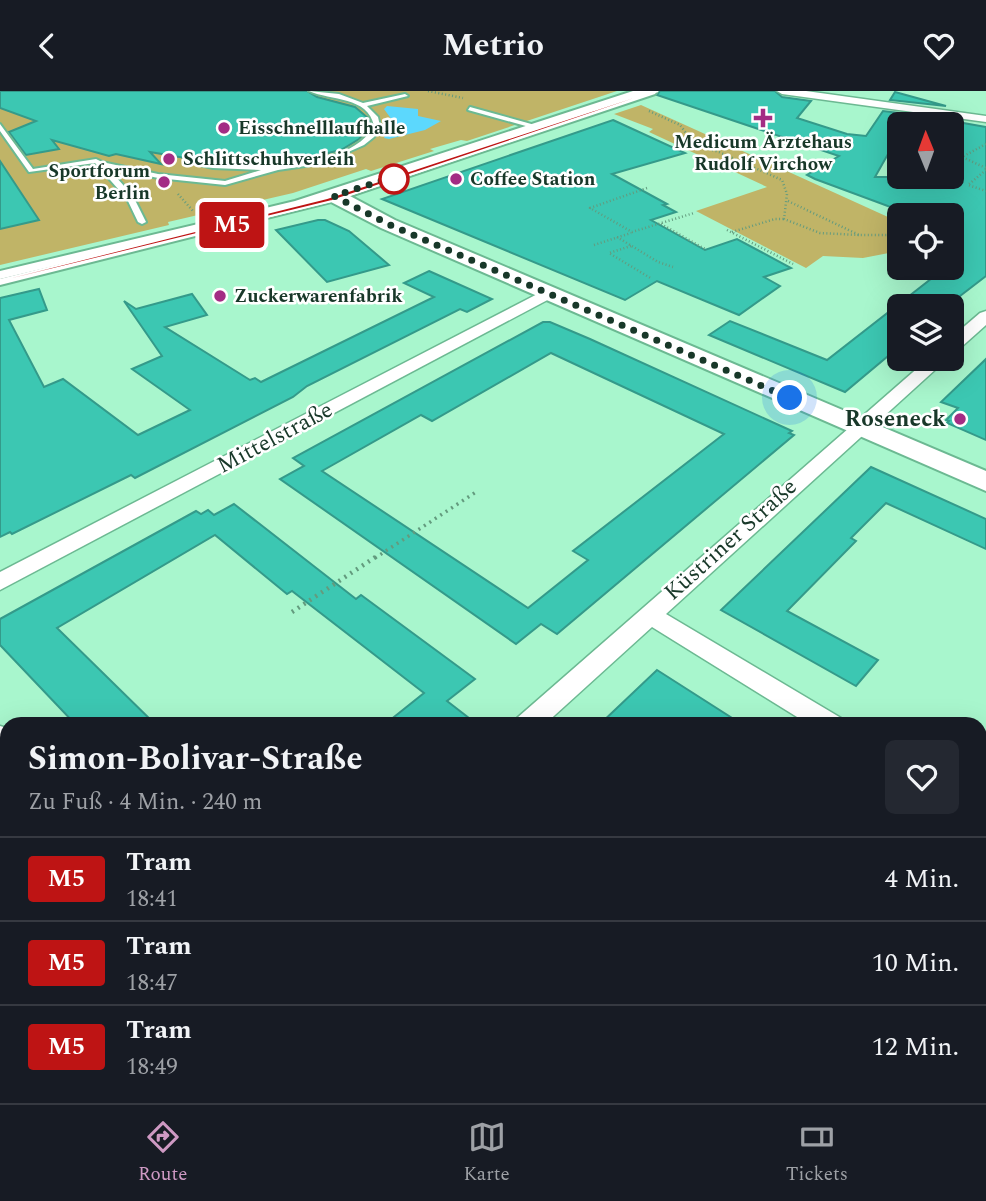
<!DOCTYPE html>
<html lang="de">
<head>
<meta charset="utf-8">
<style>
  body { margin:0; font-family:Spectral,serif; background:#242831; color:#f1f3f6; height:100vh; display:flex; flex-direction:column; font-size:26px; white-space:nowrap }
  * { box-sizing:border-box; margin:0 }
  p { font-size:23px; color:#9ea1a6 }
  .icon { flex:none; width:38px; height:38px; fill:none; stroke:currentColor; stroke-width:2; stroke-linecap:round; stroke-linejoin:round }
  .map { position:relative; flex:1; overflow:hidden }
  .panel { position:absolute; left:0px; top:626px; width:987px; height:387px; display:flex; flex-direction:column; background:#171b24; border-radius:21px 21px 0 0; box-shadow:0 7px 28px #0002 }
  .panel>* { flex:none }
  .badge { padding:0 14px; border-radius:5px; font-size:24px; line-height:46px }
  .needle { width:46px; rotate:359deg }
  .controls { position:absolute; left:887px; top:21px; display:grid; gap:14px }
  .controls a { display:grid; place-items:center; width:77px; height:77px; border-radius:10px; background:#171b24; box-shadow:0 7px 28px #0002; font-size:35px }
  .you { position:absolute; width:35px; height:35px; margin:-18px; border:5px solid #fff; border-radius:50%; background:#1a73e8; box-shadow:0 0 0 10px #1a73e833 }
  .map>.badge { position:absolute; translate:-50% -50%; box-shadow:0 0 0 4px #fff }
  .round { display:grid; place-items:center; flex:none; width:74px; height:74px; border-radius:10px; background:#242831 }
  .overview { display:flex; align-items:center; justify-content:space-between; height:119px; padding:0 28px }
  h1 { font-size:33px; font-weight:700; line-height:52px }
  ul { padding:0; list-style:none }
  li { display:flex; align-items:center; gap:21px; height:84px; padding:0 28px; border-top:2px solid #363941 }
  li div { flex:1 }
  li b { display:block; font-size:26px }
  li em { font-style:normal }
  li .badge { min-width:77px; font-weight:700; text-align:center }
  header { display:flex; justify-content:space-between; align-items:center; height:91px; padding:0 28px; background:#171b24; font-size:32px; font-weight:700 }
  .tabs { display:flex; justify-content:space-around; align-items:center; height:98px; border-top:2px solid #363941; background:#171b24; font-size:19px; color:#9ea1a6 }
  .tabs a { display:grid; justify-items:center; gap:4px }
  .tabs .current { color:#ce99c3 }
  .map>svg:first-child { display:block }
  .green { fill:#c0b467 }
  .water { fill:#5cd8fd }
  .building { fill:#3cc7b2; stroke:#349a8a; stroke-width:2; fill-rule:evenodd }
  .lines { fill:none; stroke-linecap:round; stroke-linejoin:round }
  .lane-casing { stroke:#6cb992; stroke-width:4 }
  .street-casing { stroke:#6cb992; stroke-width:3 }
  .secondary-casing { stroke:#6cb992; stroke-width:4 }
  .path-far2 { stroke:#639b7e; stroke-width:2.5; stroke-dasharray:1 2.5; stroke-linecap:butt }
  .path-far1 { stroke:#639b7e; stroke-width:3.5; stroke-dasharray:2 4.5; stroke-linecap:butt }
  .path { stroke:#639b7e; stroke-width:4.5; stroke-dasharray:2 5; stroke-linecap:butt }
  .lane { fill:#fff; fill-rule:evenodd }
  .street { fill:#fff; fill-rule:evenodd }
  .secondary { fill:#fff; fill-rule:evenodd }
  .tram { stroke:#62997d; stroke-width:2 }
  .line { fill:#be1414; stroke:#fff; stroke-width:2 }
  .walk { stroke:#183829; stroke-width:7; stroke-dasharray:0 12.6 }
  .poi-dot { fill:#a32c84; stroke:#fff; stroke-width:2.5 }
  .stop-dot { fill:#fff; stroke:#be1414; stroke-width:3.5 }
  .labels { text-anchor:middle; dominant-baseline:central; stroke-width:5; stroke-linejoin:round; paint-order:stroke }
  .far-poi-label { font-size:19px; font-weight:bold; fill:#183829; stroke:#fff; text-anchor:start }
  .poi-label { font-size:23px; font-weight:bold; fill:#183829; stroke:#fff; text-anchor:end }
  .street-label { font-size:23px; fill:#183829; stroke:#fff }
</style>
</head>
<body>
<header><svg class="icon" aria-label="back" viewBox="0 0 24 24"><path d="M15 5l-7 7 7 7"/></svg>Metrio<svg class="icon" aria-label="heart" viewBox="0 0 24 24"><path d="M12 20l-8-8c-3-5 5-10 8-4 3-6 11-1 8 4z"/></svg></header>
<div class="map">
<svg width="986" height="1012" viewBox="0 0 986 1012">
  <rect width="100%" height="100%" fill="#a8f6cd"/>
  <g class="green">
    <polygon points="0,0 617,0 467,50 461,49 430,58 434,60 371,80 366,78 293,102 168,131 169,134 0,174"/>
    <polygon points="641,14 899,131 899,160 863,167 823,165 806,177 696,120 767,96 649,41 653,38 614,23"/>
  </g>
  <polygon class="water" points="387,15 418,18 418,25 441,30 425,39 389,48 384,47 392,29 384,18"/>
  <g class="building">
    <polygon points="0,0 307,0 317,6 355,16 368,27 371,34 359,48 341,59 293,70 197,69 150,61 161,73 116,63 109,65 52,49 59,58 26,64 9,41 36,30 0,17"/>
    <polygon points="660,0 775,0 782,6 811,10 797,27 847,43 866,45 883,20 925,25 909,33 900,33 900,42 875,86 952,86 952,30 986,36 986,185 947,215 900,215 900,255 845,301 709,244 730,230 827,269 945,177 952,177 952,124 912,124 815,88 807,84 839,65 657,4"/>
    <polygon points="895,1 946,15 890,9"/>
    <polygon points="613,29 685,62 612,83 667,113 663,114 676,121 651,129 705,159 737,148 791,177 764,186 780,195 739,224 657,190 625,209 382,108"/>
    <polygon points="0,70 39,129 0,138"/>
    <polygon points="318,129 325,129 349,140 389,174 327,191 276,139"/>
    <polygon points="429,180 492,208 467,221 460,218 307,295 293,306 135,387 131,384 12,443 10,441 0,446 0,207 39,198 47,219 9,229 44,296 63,288 138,344 190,319 132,278 162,265 124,210 136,218 192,203 207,224 165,236 250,289 255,287 261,291 434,206 404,192"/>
    <path d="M 543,231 L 550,231 L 590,248 L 792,340 L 789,342 L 794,344 L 557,543 L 541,533 L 516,553 L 280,388 L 304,375 L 293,367 ZM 551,262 L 724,343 L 573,460 L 588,469 L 528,517 L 322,380 L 421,324 L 432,330 Z"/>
    <polygon points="986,268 986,349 947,332 949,330 946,329 958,317 941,311"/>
    <polygon points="871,376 986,428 986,458 886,412 851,447 856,450 787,520 878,569 856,595 721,519"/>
    <polygon points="234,413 356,508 361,504 475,588 447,610 478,634 384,634 424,602 292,500 287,503 215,444 57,537 156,634 76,634 0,554 0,528 196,420 201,423 208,419 214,424"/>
    <polygon points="657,579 743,634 599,634"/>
  </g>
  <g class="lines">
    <defs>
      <g id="lane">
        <path d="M 309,0 L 339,3 L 363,12 L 405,3 L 408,5 L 367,15 L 378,26 L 380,35 L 374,46 L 364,54 L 337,66 L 312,74 L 278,79 L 225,94 L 158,87 L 107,76 L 133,105 L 146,131 L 142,133 L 138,131 L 127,108 L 95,72 L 29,81 L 0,40 L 0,33 L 33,78 L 96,68 L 102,71 L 158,83 L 225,90 L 261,79 L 213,77 L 196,73 L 199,71 C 244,76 348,82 374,35 C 368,5 331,10 309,0 Z"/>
        <polygon points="470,16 542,36 543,37 540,39 468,19"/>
      </g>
      <g id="street">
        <polygon points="777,0 806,0 986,25 986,31 782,3"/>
        <polygon points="549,197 557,202 555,205 0,499 0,481"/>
        <polygon points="986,220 986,234 958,259 952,260 952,246 980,222"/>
        <polygon points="928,268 947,268 666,523 841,627 845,634 810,634 652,536 544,634 513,634 517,627"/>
        <polygon points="0,635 7,637 7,663 0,660"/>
        <polygon points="980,711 986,713 986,738 980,736"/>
        <polygon points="355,1006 395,1006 397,1012 357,1012"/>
      </g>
      <polygon id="secondary" points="633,0 657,0 655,3 350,105 395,129 986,380 986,400 381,137 331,111 0,194 0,180 295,110"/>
    </defs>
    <use href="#lane" class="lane-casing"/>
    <use href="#street" class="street-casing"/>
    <use href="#secondary" class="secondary-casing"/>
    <g class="path-far2">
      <polyline points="428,0 463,7"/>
      <polyline points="649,20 680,34 695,54 719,61 782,89 787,103 784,128 820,142 859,144"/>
      <polyline points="986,53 962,66 986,77"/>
      <polyline points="986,79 968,94 986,100"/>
      <polyline points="647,97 590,117 632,141 694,122"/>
      <polyline points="178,103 193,120"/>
      <polyline points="788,110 859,144 900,144"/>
      <polyline points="661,133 705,158"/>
      <polyline points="727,139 793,173"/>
      <polyline points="732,141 775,128 784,128"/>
      <polyline points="617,146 658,171 673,176"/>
      <polyline points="594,154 631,142"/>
      <polyline points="631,155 609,162 652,188"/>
    </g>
    <polyline class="path-far1" points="375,467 476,401"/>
    <polyline class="path" points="292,521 377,465"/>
    <use href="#lane" class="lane"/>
    <use href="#street" class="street"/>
    <use href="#secondary" class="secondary"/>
    <polyline class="tram" points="0,189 329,109 655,0"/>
  </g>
  <polygon class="line" points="652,0 658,0 332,110 0,191 0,189 327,107"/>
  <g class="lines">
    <polyline class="walk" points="394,88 399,84 334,105 388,133 790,307"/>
  </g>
  <g class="poi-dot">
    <path d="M759.5 16.5h7v7h7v7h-7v7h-7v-7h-7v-7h7z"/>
    <circle cx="224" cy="37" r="7"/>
    <circle cx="169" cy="68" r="7"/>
    <circle cx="456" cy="88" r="7"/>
    <circle cx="164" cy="91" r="7"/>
    <circle cx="220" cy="205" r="7"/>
    <circle cx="960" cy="328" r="7"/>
  </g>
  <circle class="stop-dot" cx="394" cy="88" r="14"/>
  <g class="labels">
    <g class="far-poi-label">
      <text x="238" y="37">Eisschnelllaufhalle</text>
      <text x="763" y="51" text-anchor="middle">Medicum Ärztehaus<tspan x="763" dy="22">Rudolf Virchow</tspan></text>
      <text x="183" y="68">Schlittschuhverleih</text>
      <text x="150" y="80" text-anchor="end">Sportforum<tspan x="150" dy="22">Berlin</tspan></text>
      <text x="470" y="88">Coffee Station</text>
      <text x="234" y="205">Zuckerwarenfabrik</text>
    </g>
    <g class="poi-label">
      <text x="946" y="328">Roseneck</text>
    </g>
    <g class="street-label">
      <text transform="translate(275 347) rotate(-28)">Mittelstraße</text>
      <text transform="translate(731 449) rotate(-42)">Küstriner Straße</text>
    </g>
  </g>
</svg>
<div class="controls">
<a><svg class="needle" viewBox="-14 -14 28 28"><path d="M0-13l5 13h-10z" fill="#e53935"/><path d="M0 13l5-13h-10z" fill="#9ea1a6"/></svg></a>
<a><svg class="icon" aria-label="locate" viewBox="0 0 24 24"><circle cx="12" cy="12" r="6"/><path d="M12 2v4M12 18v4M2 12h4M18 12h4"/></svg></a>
<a><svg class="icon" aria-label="layers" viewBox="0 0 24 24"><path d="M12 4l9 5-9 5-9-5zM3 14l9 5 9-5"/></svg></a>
</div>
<div class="you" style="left:790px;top:307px"></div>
<b class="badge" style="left:232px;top:134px;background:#be1414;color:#fff">M5</b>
<section class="panel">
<div class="overview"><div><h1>Simon-Bolivar-Straße</h1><p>Zu Fuß · 4 Min. · 240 m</p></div><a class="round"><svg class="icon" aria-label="heart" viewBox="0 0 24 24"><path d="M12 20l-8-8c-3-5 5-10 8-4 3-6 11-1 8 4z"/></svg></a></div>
<ul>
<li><span class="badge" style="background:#be1414;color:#fff">M5</span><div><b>Tram</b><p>18:41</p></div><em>4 Min.</em></li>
<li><span class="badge" style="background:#be1414;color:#fff">M5</span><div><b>Tram</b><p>18:47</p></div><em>10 Min.</em></li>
<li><span class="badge" style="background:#be1414;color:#fff">M5</span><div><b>Tram</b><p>18:49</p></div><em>12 Min.</em></li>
</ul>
</section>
</div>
<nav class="tabs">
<a class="current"><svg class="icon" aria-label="directions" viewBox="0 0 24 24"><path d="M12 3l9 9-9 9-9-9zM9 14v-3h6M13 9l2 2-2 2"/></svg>Route</a>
<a><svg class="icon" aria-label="map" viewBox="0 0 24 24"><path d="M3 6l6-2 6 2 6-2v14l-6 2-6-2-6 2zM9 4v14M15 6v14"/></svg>Karte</a>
<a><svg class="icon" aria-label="tickets" viewBox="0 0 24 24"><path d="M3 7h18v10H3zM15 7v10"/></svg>Tickets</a>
</nav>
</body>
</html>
